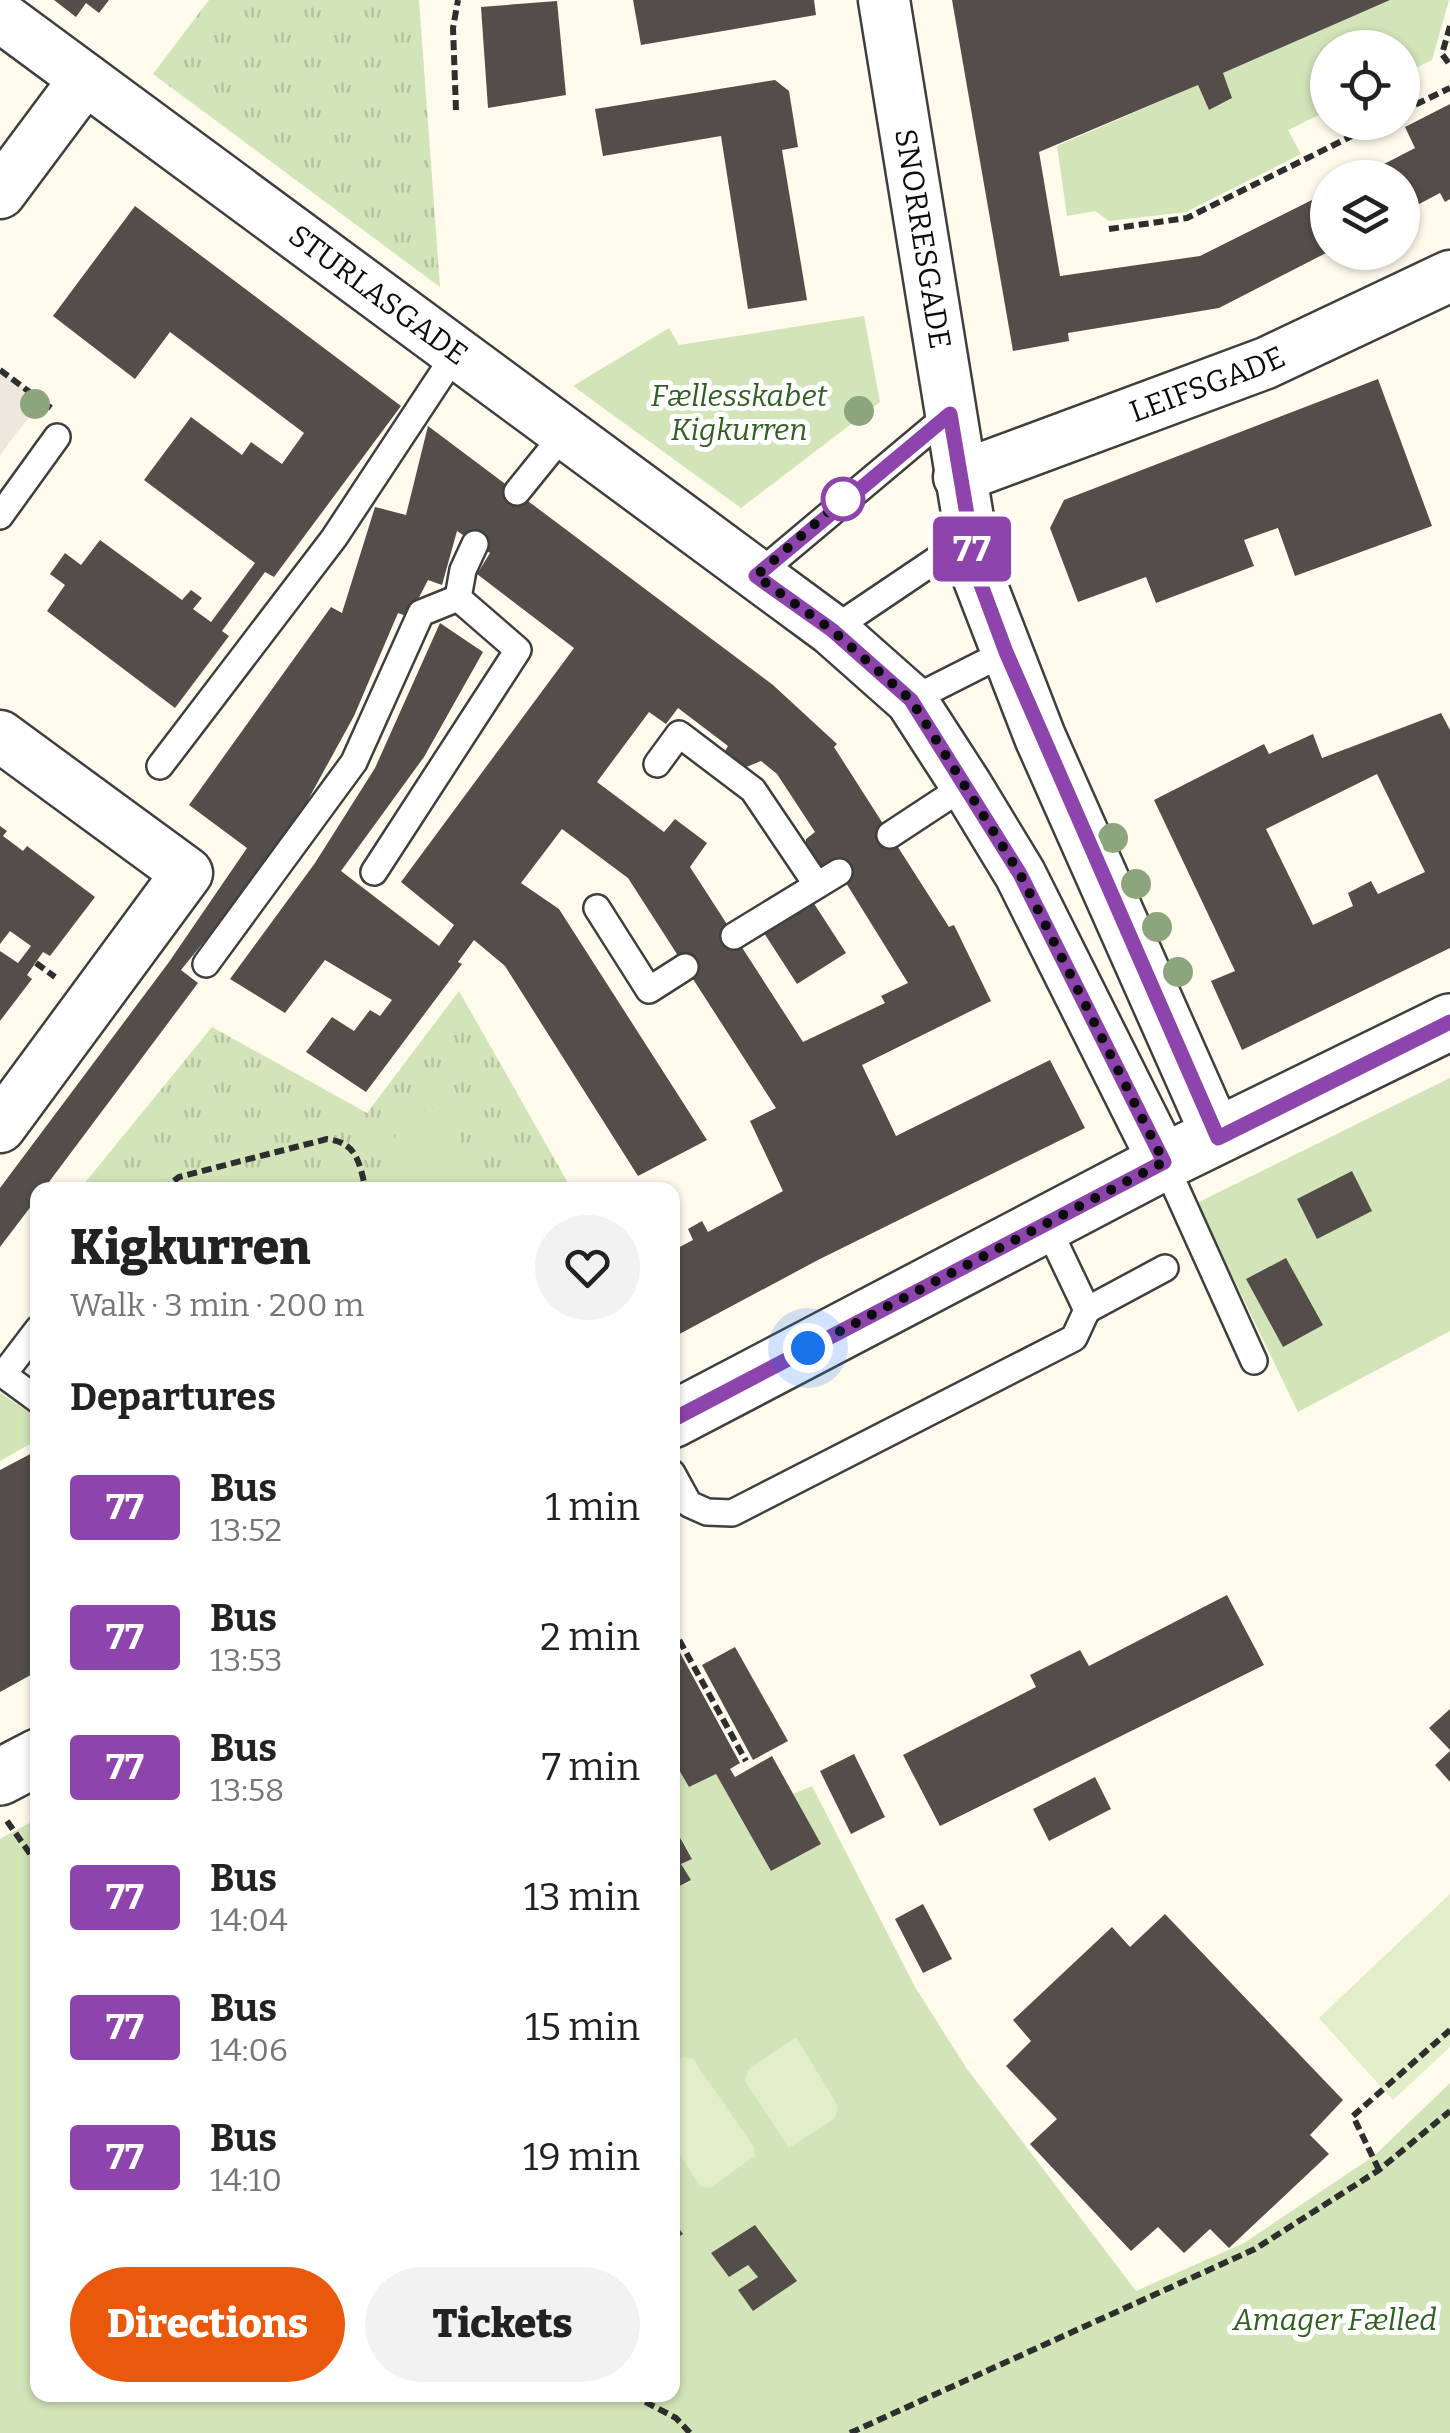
<!DOCTYPE html>
<html lang="en">
<head>
<meta charset="utf-8">
<style>
  body { margin:0; font-family:Bitter,serif; background:#f2f2f2; color:#222; height:100vh; display:flex; flex-direction:column; font-size:38px; white-space:nowrap }
  * { box-sizing:border-box; margin:0 }
  p { font-size:32px; color:#767676 }
  .icon { flex:none; width:55px; height:55px; fill:none; stroke:currentColor; stroke-width:2; stroke-linecap:round; stroke-linejoin:round }
  .map { position:relative; flex:1; overflow:hidden }
  .drawer { position:absolute; left:30px; top:1182px; width:650px; height:1220px; display:flex; flex-direction:column; background:#fff; border-radius:20px; box-shadow:0 2px 8px #0004 }
  .drawer>* { flex:none }
  .badge { padding:0 20px; border-radius:8px; font-size:35px; line-height:65px }
  .controls { position:absolute; left:1310px; top:30px; display:grid; gap:20px }
  .controls a { display:grid; place-items:center; width:110px; height:110px; border-radius:50%; background:#fff; box-shadow:0 2px 8px #0004; font-size:50px }
  .you { position:absolute; width:50px; height:50px; margin:-25px; border:8px solid #fff; border-radius:50%; background:#1a73e8; box-shadow:0 0 0 15px #1a73e833 }
  .map>.badge { position:absolute; translate:-50% -50%; box-shadow:0 0 0 5px #fff }
  h2 { padding:0 40px; font-size:38px; line-height:90px }
  .round { display:grid; place-items:center; flex:none; width:105px; height:105px; border-radius:52px; background:#f2f2f2 }
  .headline { display:flex; align-items:center; justify-content:space-between; height:170px; padding:0 40px }
  h1 { font-size:48px; font-weight:800; line-height:75px }
  .primary-button { display:flex; gap:20px; margin-top:auto; padding:20px 40px }
  .primary-button a { flex:1; height:115px; border-radius:60px; background:#ea580c; color:#fff; font-size:40px; font-weight:800; line-height:115px; text-align:center }
  .primary-button a+a { background:#f2f2f2; color:#222 }
  ul { padding:0; list-style:none }
  li { display:flex; align-items:center; gap:30px; height:130px; padding:0 40px }
  li div { flex:1 }
  li b { display:block; font-size:38px }
  li em { font-style:normal }
  li .badge { min-width:110px; font-weight:700; text-align:center }
  .map>svg:first-child { display:block }
  .grass { fill:url(#grass-tufts) }
  .park { fill:#d2e5b9 }
  .pitch { fill:#e2edca }
  .plaza { fill:#ede8dd }
  .building { fill:#544d49; fill-rule:evenodd }
  .lines { fill:none; stroke-linecap:round; stroke-linejoin:round }
  .service-casing { stroke:#3f3f3f; stroke-width:30 }
  .minor-casing { stroke:#3f3f3f; stroke-width:55 }
  .tertiary-casing { stroke:#3f3f3f; stroke-width:60 }
  .path { stroke:#2e2e2e; stroke-width:6; stroke-dasharray:10 5; stroke-linecap:butt }
  .service { stroke:#fff; stroke-width:25 }
  .minor { stroke:#fff; stroke-width:50 }
  .tertiary { stroke:#fff; stroke-width:55 }
  .tree { fill:#8da57c }
  .line-casing { stroke:#fff; stroke-width:22 }
  .line { stroke:#8e44ad; stroke-width:15 }
  .walk { stroke:#0c0c0c; stroke-width:10; stroke-dasharray:0 18 }
  .stop-dot { fill:#fff; stroke:#8e44ad; stroke-width:5 }
  .labels { text-anchor:middle; dominant-baseline:central; stroke-width:10; stroke-linejoin:round; paint-order:stroke }
  .street-label { font-size:30px; fill:#0c0c0c; stroke:#fff }
  .park-label { font-size:30px; font-style:italic; fill:#305f21; stroke:#fff }
</style>
</head>
<body>
<div class="map">
<svg width="1450" height="2433" viewBox="0 0 1450 2433">
  <defs>
    <pattern id="grass-tufts" width="24" height="20" patternUnits="userSpaceOnUse" patternTransform="scale(2.5)"><rect width="24" height="20" fill="#d2e5b9"/><path d="M3 7l-1-3M5 7V3M7 7l1-3M15 17l-1-3M17 17v-4M19 17l1-3" fill="none" stroke="#b3c39e"/></pattern>
  </defs>
  <rect width="100%" height="100%" fill="#fefaec"/>
  <g class="grass">
    <polygon points="209,0 419,0 440,287 153,74"/>
    <polygon points="459,991 572,1190 79,1190 212,1027 367,1113"/>
  </g>
  <g class="park">
    <polygon points="1390,0 1449,0 1432,60 1403,74 1402,48 1328,48 1327,111 1288,130 1301,154 1186,212 1109,221 1095,211 1067,216 1057,146 1198,85 1209,110 1232,98 1223,73"/>
    <polygon points="864,316 880,402 741,508 573,386 669,328 679,345"/>
    <polygon points="1450,1078 1450,1331 1298,1412 1197,1203"/>
    <polygon points="431,1107 457,1117 462,1150 446,1190 388,1190 383,1173 399,1125"/>
    <polygon points="0,1393 38,1418 37,1440 0,1461"/>
    <polygon points="673,1758 689,1787 716,1774 771,1871 821,1844 793,1794 812,1786 915,1987 967,2069 1136,2291 1244,2243 1374,2156 1450,2083 1450,2433 0,2433 0,1839 37,1819 38,2395 672,2395 673,2241 682,2234 672,2219 672,1890 690,1881 681,1864 692,1858 673,1823"/>
  </g>
  <g class="pitch">
    <polygon points="1450,1894 1450,2047 1393,2100 1319,2018"/>
    <polygon points="796,2037 838,2106 835,2118 789,2148 745,2081 748,2070"/>
    <polygon points="683,2057 693,2059 754,2147 755,2156 710,2188 701,2187 673,2144 673,2064"/>
  </g>
  <polygon class="plaza" points="0,370 42,400 0,455"/>
  <g class="building">
    <polygon points="54,0 109,0 99,13 86,3 76,17"/>
    <polygon points="633,0 814,0 816,15 641,45"/>
    <polygon points="952,0 1390,0 1223,73 1232,98 1209,110 1198,85 1039,152 1060,276 1200,256 1328,192 1328,252 1219,308 1068,333 1069,341 1013,351"/>
    <polygon points="557,1 566,95 488,108 481,7"/>
    <polygon points="775,80 789,91 798,147 782,150 807,300 748,309 721,136 603,156 595,109"/>
    <polygon points="1450,104 1450,199 1445,202 1440,193 1402,213 1402,178 1357,178 1415,148 1405,127"/>
    <polygon points="135,206 401,406 274,577 265,572 222,631 229,636 175,708 47,611 65,585 50,574 65,553 81,565 100,540 182,600 191,590 202,598 193,609 211,622 255,563 144,480 191,417 242,455 251,442 282,464 304,433 170,332 135,379 53,316"/>
    <polygon points="1378,379 1432,526 1295,576 1278,528 1244,540 1254,566 1156,603 1146,577 1078,602 1050,528 1064,500"/>
    <path d="M 428,426 L 773,685 L 837,744 L 834,747 L 949,927 L 954,925 L 991,1001 L 862,1065 L 896,1136 L 1050,1060 L 1085,1128 L 818,1260 L 672,1338 L 672,1251 L 693,1240 L 688,1229 L 702,1221 L 708,1232 L 783,1191 L 750,1121 L 776,1108 L 628,878 L 562,829 L 521,883 L 559,909 L 707,1140 L 638,1176 L 505,966 L 474,940 L 458,962 L 462,964 L 366,1092 L 306,1052 L 332,1017 L 354,1031 L 370,1010 L 380,1016 L 392,1000 L 325,960 L 285,1013 L 230,979 L 315,863 L 375,768 L 440,623 L 483,652 L 424,757 L 341,871 L 439,946 L 454,925 L 401,882 L 574,648 L 477,574 L 490,553 L 457,531 L 442,585 L 428,580 L 409,617 L 398,613 L 354,716 L 303,809 L 251,884 L 181,970 L 198,983 L 43,1190 L 38,1190 L 38,1197 L 0,1247 L 0,1188 L 169,962 L 247,848 L 189,805 L 331,607 L 342,613 L 375,507 L 406,515 ZM 678,708 L 728,746 L 725,751 L 744,768 L 761,761 L 777,774 L 815,832 L 806,839 L 805,850 L 815,866 L 824,868 L 833,862 L 908,983 L 881,996 L 885,1003 L 803,1042 L 690,867 L 707,843 L 675,819 L 664,832 L 597,782 L 649,712 L 666,724 Z"/>
    <path d="M 1441,713 L 1450,730 L 1450,948 L 1242,1050 L 1211,981 L 1235,971 L 1154,800 L 1264,744 L 1269,754 L 1313,734 L 1322,758 ZM 1377,774 L 1425,872 L 1378,894 L 1371,881 L 1348,893 L 1353,906 L 1313,925 L 1266,829 Z"/>
    <polygon points="0,826 7,831 3,836 23,851 27,846 95,897 50,956 43,952 27,975 32,979 0,1021 0,951 18,963 31,946 10,931 0,944"/>
    <polygon points="813,902 846,953 797,984 764,933"/>
    <polygon points="1352,1171 1372,1211 1317,1239 1297,1199"/>
    <polygon points="1286,1258 1323,1325 1283,1347 1246,1279"/>
    <polygon points="38,1450 38,1671 0,1692 0,1470"/>
    <polygon points="1227,1595 1264,1665 940,1826 903,1755 1036,1687 1030,1675 1080,1650 1089,1666"/>
    <polygon points="672,1638 740,1763 730,1769 735,1777 772,1756 821,1844 771,1871 716,1774 689,1787 672,1758"/>
    <polygon points="735,1647 788,1741 753,1760 702,1665"/>
    <polygon points="1450,1709 1450,1750 1429,1728"/>
    <polygon points="1450,1751 1450,1782 1435,1765"/>
    <polygon points="854,1754 885,1817 851,1834 820,1771"/>
    <polygon points="1095,1777 1111,1809 1049,1841 1033,1809"/>
    <polygon points="672,1823 692,1859 681,1864 691,1880 672,1890"/>
    <polygon points="923,1904 952,1959 923,1973 895,1919"/>
    <polygon points="1165,1914 1343,2100 1310,2135 1329,2154 1229,2248 1210,2229 1184,2253 1158,2227 1131,2251 1030,2144 1057,2119 1006,2066 1031,2041 1013,2020 1112,1927 1130,1947"/>
    <polygon points="672,2219 683,2234 672,2241"/>
    <polygon points="755,2225 797,2281 753,2311 738,2290 758,2277 748,2265 729,2277 711,2253"/>
  </g>
  <g class="lines">
    <defs>
      <g id="service">
        <polyline points="517,492 564,434"/>
        <polyline points="0,516 57,437"/>
        <polyline points="756,576 949,414"/>
        <polyline points="832,630 970,537"/>
        <polyline points="911,700 1006,652"/>
        <polyline points="657,764 679,734 753,790 817,885"/>
        <polyline points="160,766 334,538 456,353"/>
        <polyline points="890,835 966,785"/>
        <polyline points="374,872 518,650 458,598 463,570 475,544"/>
        <polyline points="597,908 649,990 685,967"/>
        <polyline points="734,936 839,872"/>
        <polyline points="206,964 354,762 421,613 458,598"/>
        <polyline points="1164,1162 1254,1361"/>
        <polyline points="1087,1310 1165,1268"/>
        <polyline points="0,1372 38,1400"/>
        <polyline points="3,1375 38,1329"/>
        <polyline points="672,1473 689,1504 707,1512 732,1513 1074,1338 1087,1310 1046,1224"/>
      </g>
      <g id="minor">
        <path id="s1" d="M 884,0 L 977,574 L 1040,737 L 1218,1138"/>
        <path id="s2" d="M 0,16 L 832,630 L 911,700 L 966,785 L 1020,874 L 1164,1162"/>
        <polyline points="0,193 85,79"/>
        <path id="s3" d="M 959,477 L 1266,363 L 1450,276"/>
        <polyline points="0,736 187,873 0,1127"/>
      </g>
      <g id="tertiary">
        <polyline points="672,1420 1164,1162 1450,1022"/>
        <polyline points="0,1777 38,1757"/>
      </g>
    </defs>
    <use href="#service" class="service-casing"/>
    <use href="#minor" class="minor-casing"/>
    <use href="#tertiary" class="tertiary-casing"/>
    <g class="path">
      <polyline points="1450,26 1442,54 1450,65"/>
      <polyline points="456,110 453,28 458,0"/>
      <polyline points="1402,111 1450,88"/>
      <polyline points="1109,229 1187,218 1380,122"/>
      <polyline points="0,370 51,408"/>
      <polyline points="36,963 55,977"/>
      <path d="M 162,1190 L 179,1177 L 327,1139 C 358,1143 359,1163 366,1190"/>
      <polyline points="672,1627 746,1761"/>
      <polyline points="7,1821 38,1865"/>
      <polyline points="1379,2170 1353,2116 1450,2030"/>
      <polyline points="632,2395 676,2418 690,2433"/>
      <polyline points="850,2433 1255,2249 1379,2170 1450,2111"/>
    </g>
    <use href="#service" class="service"/>
    <use href="#minor" class="minor"/>
    <use href="#tertiary" class="tertiary"/>
  </g>
  <g class="tree">
    <circle cx="35" cy="404" r="15"/>
    <circle cx="859" cy="411" r="15"/>
    <circle cx="1113" cy="838" r="15"/>
    <circle cx="1136" cy="884" r="15"/>
    <circle cx="1157" cy="927" r="15"/>
    <circle cx="1178" cy="972" r="15"/>
  </g>
  <g class="lines">
    <defs>
      <polyline id="line" points="672,1420 1164,1162 1020,874 911,700 832,630 756,576 950,414 977,574 1006,652 1218,1138 1450,1022"/>
    </defs>
    <use href="#line" class="line-casing"/>
    <use href="#line" class="line"/>
    <polyline class="walk" points="808,1348 1164,1162 1020,874 911,700 832,630 756,576 843,499"/>
  </g>
  <circle class="stop-dot" cx="843" cy="499" r="20"/>
  <g class="labels">
    <g class="street-label">
      <text stroke="none"><textPath href="#s1" startOffset="242">SNORRESGADE</textPath></text>
      <text stroke="none"><textPath href="#s2" startOffset="470">STURLASGADE</textPath></text>
      <text stroke="none"><textPath href="#s3" startOffset="265">LEIFSGADE</textPath></text>
    </g>
    <g class="park-label">
      <text x="739" y="396">Fællesskabet<tspan x="739" dy="34">Kigkurren</tspan></text>
      <text x="1335" y="2320">Amager Fælled</text>
    </g>
  </g>
</svg>
<div class="controls">
<a><svg class="icon" aria-label="locate" viewBox="0 0 24 24"><circle cx="12" cy="12" r="6"/><path d="M12 2v4M12 18v4M2 12h4M18 12h4"/></svg></a>
<a><svg class="icon" aria-label="layers" viewBox="0 0 24 24"><path d="M12 4l9 5-9 5-9-5zM3 14l9 5 9-5"/></svg></a>
</div>
<div class="you" style="left:808px;top:1348px"></div>
<b class="badge" style="left:972px;top:549px;background:#8e44ad;color:#fff">77</b>
<section class="drawer">
<div class="headline"><div><h1>Kigkurren</h1><p>Walk · 3 min · 200 m</p></div><a class="round"><svg class="icon" aria-label="heart" viewBox="0 0 24 24"><path d="M12 20l-8-8c-3-5 5-10 8-4 3-6 11-1 8 4z"/></svg></a></div>
<h2>Departures</h2>
<ul>
<li><span class="badge" style="background:#8e44ad;color:#fff">77</span><div><b>Bus</b><p>13:52</p></div><em>1 min</em></li>
<li><span class="badge" style="background:#8e44ad;color:#fff">77</span><div><b>Bus</b><p>13:53</p></div><em>2 min</em></li>
<li><span class="badge" style="background:#8e44ad;color:#fff">77</span><div><b>Bus</b><p>13:58</p></div><em>7 min</em></li>
<li><span class="badge" style="background:#8e44ad;color:#fff">77</span><div><b>Bus</b><p>14:04</p></div><em>13 min</em></li>
<li><span class="badge" style="background:#8e44ad;color:#fff">77</span><div><b>Bus</b><p>14:06</p></div><em>15 min</em></li>
<li><span class="badge" style="background:#8e44ad;color:#fff">77</span><div><b>Bus</b><p>14:10</p></div><em>19 min</em></li>
</ul>
<div class="primary-button"><a>Directions</a><a>Tickets</a></div>
</section>
</div>
</body>
</html>
